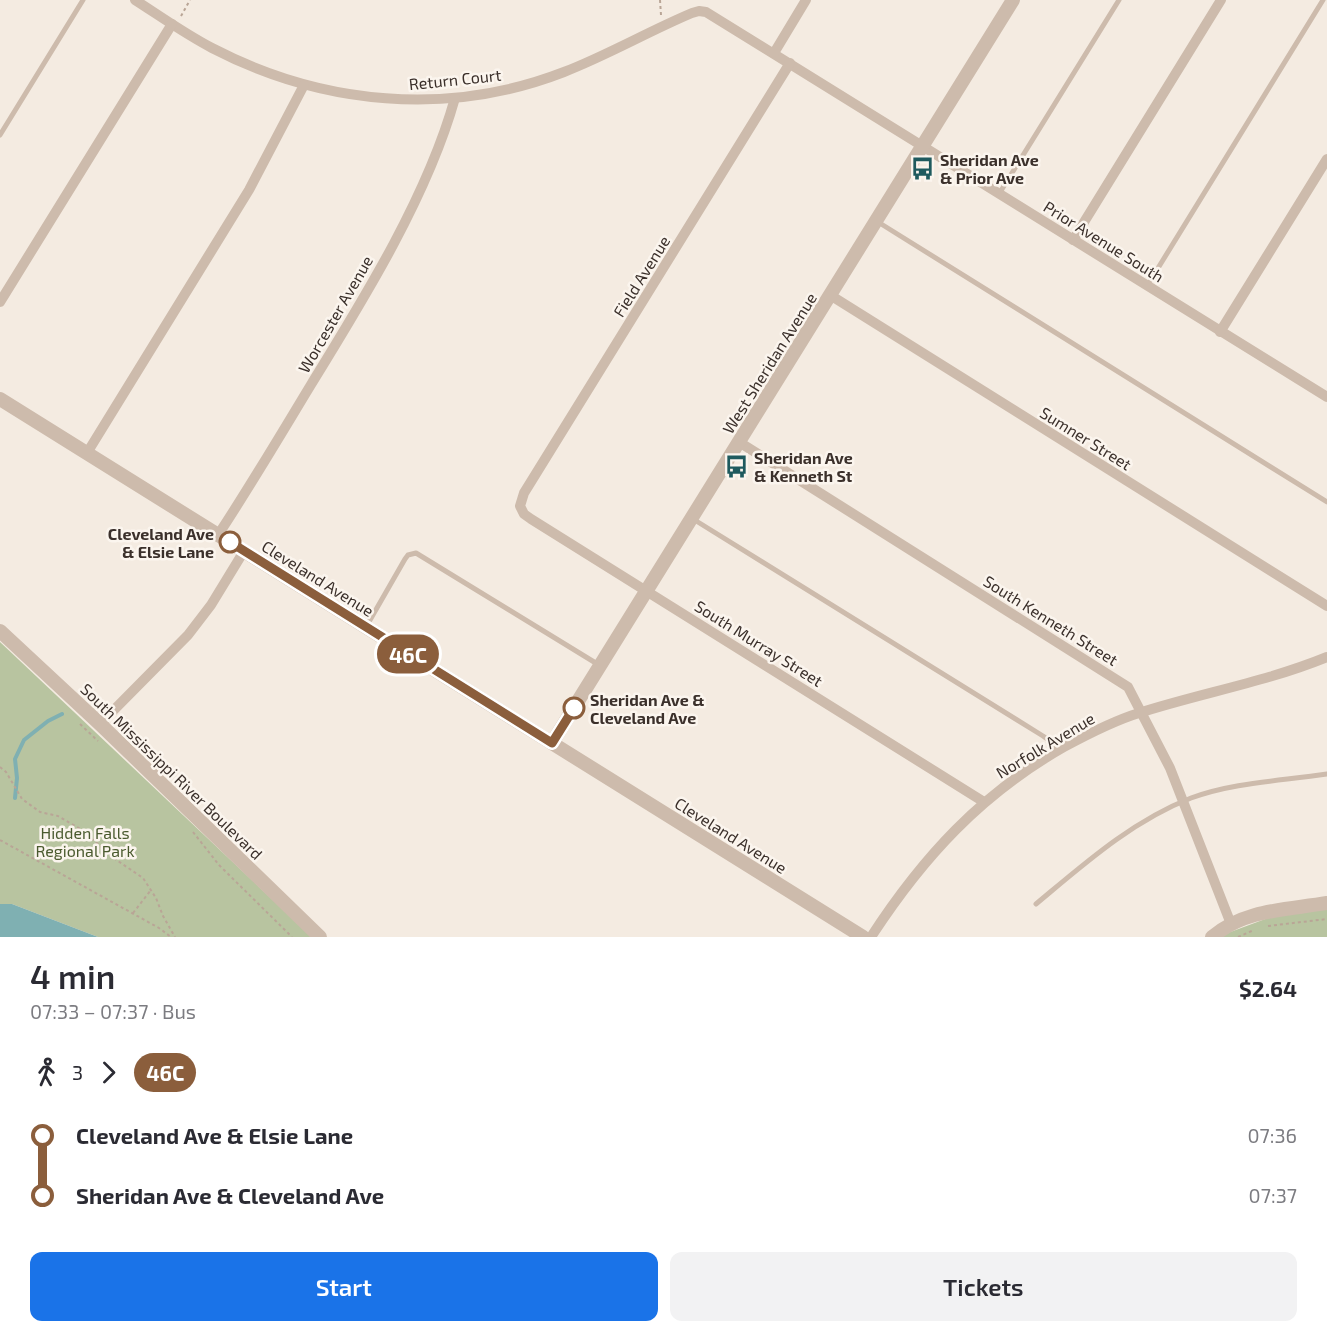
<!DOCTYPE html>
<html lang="en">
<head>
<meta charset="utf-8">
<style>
  body { margin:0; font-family:"Exo 2",sans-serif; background:#f2f2f3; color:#2b2b33; height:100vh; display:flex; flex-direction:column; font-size:22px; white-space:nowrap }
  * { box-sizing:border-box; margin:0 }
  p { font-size:20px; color:#7c7c81 }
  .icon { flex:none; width:33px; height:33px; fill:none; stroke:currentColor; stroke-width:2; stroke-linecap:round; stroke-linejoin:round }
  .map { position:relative; height:937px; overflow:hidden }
  .sheet { display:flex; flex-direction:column; background:#fff; flex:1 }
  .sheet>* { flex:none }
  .badge { padding:0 12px; border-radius:20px; font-size:21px; line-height:39px }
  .map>.badge { position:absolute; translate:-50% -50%; box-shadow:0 0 0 3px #fff }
  .legs { display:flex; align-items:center; gap:9px; height:66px; padding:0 30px; font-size:20px }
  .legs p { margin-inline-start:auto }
  .headline { display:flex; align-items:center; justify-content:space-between; height:102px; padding:0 30px }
  h1 { font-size:33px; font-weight:600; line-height:45px }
  .button { display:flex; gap:12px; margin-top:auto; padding:12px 30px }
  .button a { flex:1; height:69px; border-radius:12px; background:#1a73e8; color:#fff; font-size:24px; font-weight:600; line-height:69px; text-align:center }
  .button a+a { background:#f2f2f3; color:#2b2b33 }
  ul { padding:0 30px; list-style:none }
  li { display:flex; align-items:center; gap:21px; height:60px; font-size:22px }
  li i { display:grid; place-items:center; width:9px; height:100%; margin:0 8px; background:currentColor }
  li i::after { content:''; width:15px; height:15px; margin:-8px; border:4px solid; border-radius:50%; background:#fff }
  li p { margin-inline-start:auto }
  li:first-child i { background:linear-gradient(#0000 50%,currentColor 0) }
  li:last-child i { background:linear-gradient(currentColor 50%,#0000 0) }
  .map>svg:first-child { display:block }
  .green { fill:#b8c4a0 }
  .water { fill:#7fb0b2 }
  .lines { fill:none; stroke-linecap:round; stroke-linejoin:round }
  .stream { stroke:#7fb0b2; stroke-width:4 }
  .path { stroke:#b9a596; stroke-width:2; stroke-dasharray:3 3; stroke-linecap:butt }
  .service { stroke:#cdbbac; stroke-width:5 }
  .minor { stroke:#cdbbac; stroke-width:10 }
  .tertiary { stroke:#cdbbac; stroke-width:14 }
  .line-1-casing { stroke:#fff; stroke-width:14 }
  .line-1 { stroke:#8b5e3c; stroke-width:9 }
  .stop-1-dot { fill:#fff; stroke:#8b5e3c; stroke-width:3 }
  .labels { text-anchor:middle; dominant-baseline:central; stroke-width:5; stroke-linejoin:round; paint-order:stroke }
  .street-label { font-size:16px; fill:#3b302b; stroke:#fbf5ee }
  .poi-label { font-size:16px; font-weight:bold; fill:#3b302b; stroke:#fbf5ee; text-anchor:start }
  .stop-label { font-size:16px; font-weight:bold; fill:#3b302b; stroke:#fbf5ee; text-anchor:end }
  .park-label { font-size:16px; fill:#4a5a2e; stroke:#fbf5ee }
</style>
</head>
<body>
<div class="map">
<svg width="1327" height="937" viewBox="0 0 1327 937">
  <rect width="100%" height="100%" fill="#f4ebe1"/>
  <g class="green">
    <polygon points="0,642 312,937 98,937 12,904 0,904"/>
    <polygon points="1327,904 1327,937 1222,937 1225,934 1284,912"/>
  </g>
  <polygon class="water" points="0,904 12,904 98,937 0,937"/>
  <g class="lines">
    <polyline class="stream" points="15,798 17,778 15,759 24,740 48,721 62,714"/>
    <g class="path">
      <polyline points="660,0 661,15"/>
      <polyline points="181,16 190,0"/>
      <polyline points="80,724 98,741"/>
      <polyline points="0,767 6,772 22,799 40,812 58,816 82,830 115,859 143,878 156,898 163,916 175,937"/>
      <polyline points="193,832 219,865 292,937"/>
      <polyline points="0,840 159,928 171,937"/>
      <polyline points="133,913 151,890"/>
      <polyline points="1268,926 1327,919"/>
      <polyline points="1238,937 1254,930"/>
    </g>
    <g class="service">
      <polyline points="0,135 83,0"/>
      <polyline points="999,194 1119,0"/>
      <polyline points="878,222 1327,502"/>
      <polyline points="1147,286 1323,0"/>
      <polyline points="693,519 1043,736 1061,749"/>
      <polyline points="366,627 405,559 408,555 416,553 599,665"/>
      <path d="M 1036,904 C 1084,864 1132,821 1191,798 C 1234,782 1282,781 1327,774"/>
    </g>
    <g class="minor">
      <path d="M 135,0 C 160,16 185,34 212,48 C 322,105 448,117 564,72 C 608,55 649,31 692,13 L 699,11 L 706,12 L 1327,397"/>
      <polyline points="774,53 806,0"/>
      <polyline points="790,63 524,493 520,506 524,514 531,519 984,802"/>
      <polyline points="1073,240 1221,0"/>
      <polyline points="830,295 1327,606"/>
      <polyline points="0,302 172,24"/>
      <polyline points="1220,332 1327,159"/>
      <polyline points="739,442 1128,687 1170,768 1231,924"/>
      <polyline points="87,453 249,190 304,85"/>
      <path d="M 218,535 C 251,485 281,434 312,383 C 365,297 428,195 455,98"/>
      <polyline points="100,724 188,635 211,605 244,551"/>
      <path d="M 871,937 C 923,857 981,794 1064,747 C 1088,734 1113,721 1139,713 C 1201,693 1266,682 1327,657"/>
    </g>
    <g class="tertiary">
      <polyline points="0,399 863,937"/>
      <polyline points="0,631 100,724 320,937"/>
      <polyline points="552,743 1013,0"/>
      <path d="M 1212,937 C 1245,909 1286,910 1327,903"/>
    </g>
  </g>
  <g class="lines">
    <defs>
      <polyline id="line-1" points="230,542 552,743 574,708"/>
    </defs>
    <use href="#line-1" class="line-1-casing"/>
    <use href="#line-1" class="line-1"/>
  </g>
  <defs>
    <symbol id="bus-bare" viewBox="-9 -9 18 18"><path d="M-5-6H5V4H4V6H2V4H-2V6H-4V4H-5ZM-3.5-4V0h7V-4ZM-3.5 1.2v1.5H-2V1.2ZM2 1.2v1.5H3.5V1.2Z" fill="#1f5a5e" stroke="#fbf5ee" stroke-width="2.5" paint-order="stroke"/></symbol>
  </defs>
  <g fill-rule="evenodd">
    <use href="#bus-bare" x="906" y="152" width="33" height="33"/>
    <use href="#bus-bare" x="720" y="450" width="33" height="33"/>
  </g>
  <g class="stop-1-dot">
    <circle cx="230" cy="542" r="10"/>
    <circle cx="574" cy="708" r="10"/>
  </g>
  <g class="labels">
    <g class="street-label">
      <text transform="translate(455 79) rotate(-6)">Return Court</text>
      <text transform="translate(1104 241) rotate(32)">Prior Avenue South</text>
      <text transform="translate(641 276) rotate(-58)">Field Avenue</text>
      <text transform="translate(335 314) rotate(-60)">Worcester Avenue</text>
      <text transform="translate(769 363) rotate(-58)">West Sheridan Avenue</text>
      <text transform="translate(1086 438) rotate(32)">Sumner Street</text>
      <text transform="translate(318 578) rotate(32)">Cleveland Avenue</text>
      <text transform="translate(1051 620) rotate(32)">South Kenneth Street</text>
      <text transform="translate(759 643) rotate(32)">South Murray Street</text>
      <text transform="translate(1045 745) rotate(-31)">Norfolk Avenue</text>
      <text transform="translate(172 771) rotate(44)">South Mississippi River Boulevard</text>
      <text transform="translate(731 835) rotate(32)">Cleveland Avenue</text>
    </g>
    <g class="poi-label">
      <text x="940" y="159">Sheridan Ave<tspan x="940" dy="18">&amp; Prior Ave</tspan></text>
      <text x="754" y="457">Sheridan Ave<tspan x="754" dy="18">&amp; Kenneth St</tspan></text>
    </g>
    <g class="stop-label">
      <text x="214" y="533">Cleveland Ave<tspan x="214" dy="18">&amp; Elsie Lane</tspan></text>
      <text x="590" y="699" text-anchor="start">Sheridan Ave &amp;<tspan x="590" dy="18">Cleveland Ave</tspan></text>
    </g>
    <g class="park-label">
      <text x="85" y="832">Hidden Falls<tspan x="85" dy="18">Regional Park</tspan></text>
    </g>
  </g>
</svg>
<b class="badge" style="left:408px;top:654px;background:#8b5e3c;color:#fff">46C</b>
</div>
<section class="sheet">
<div class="headline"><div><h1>4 min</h1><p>07:33 – 07:37 · Bus</p></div><b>$2.64</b></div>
<div class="legs"><svg class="icon" aria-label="walk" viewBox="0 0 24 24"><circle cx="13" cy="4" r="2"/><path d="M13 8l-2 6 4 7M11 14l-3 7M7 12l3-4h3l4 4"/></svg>3<svg class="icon" aria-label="forward" viewBox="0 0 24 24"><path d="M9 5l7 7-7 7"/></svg><b class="badge" style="background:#8b5e3c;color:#fff">46C</b></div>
<ul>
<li><i style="color:#8b5e3c"></i><b>Cleveland Ave &amp; Elsie Lane</b><p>07:36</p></li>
<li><i style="color:#8b5e3c"></i><b>Sheridan Ave &amp; Cleveland Ave</b><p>07:37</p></li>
</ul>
<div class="button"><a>Start</a><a>Tickets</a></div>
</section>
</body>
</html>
